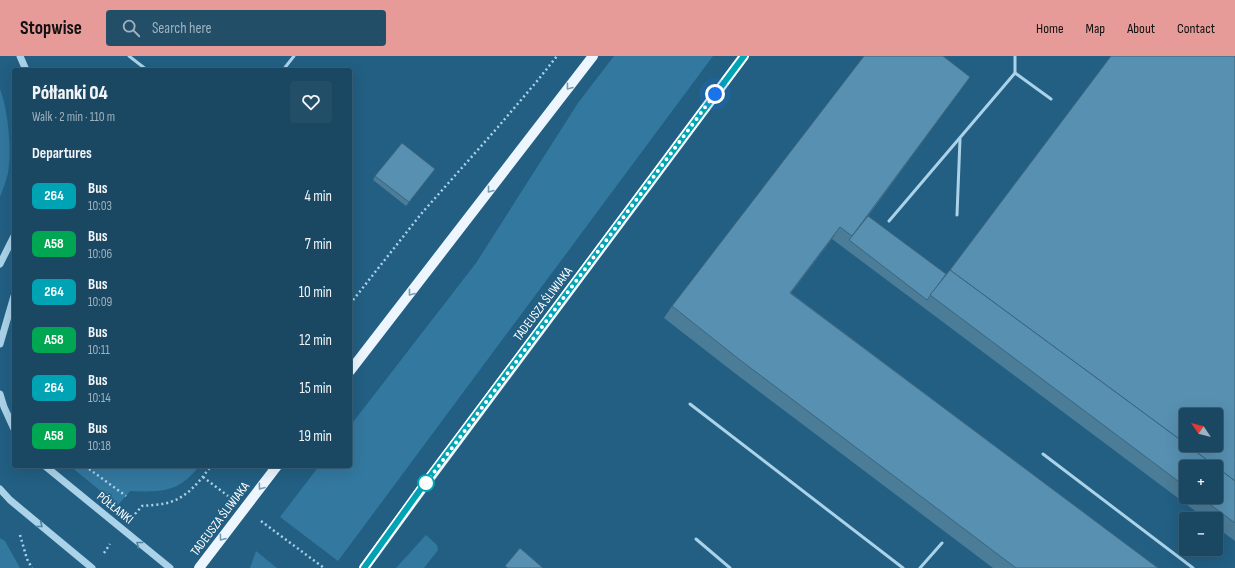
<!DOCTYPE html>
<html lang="en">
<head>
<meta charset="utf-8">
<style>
  body { margin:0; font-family:"Sofia Sans Condensed",sans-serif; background:#234e68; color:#f1f3f6; height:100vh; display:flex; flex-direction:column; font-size:15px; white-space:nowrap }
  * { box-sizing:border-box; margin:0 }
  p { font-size:13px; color:#9fb2be }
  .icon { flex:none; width:22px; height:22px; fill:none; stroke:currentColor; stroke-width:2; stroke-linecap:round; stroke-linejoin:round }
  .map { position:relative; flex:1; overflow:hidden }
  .details { position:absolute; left:12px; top:12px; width:340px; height:400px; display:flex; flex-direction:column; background:#1a4762; border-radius:4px; box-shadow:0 4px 16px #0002,0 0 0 1px #385f77 }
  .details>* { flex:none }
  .badge { padding:0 8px; border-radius:6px; font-size:14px; line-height:26px }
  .needle { width:26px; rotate:305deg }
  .buttons { position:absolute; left:1179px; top:352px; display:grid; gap:8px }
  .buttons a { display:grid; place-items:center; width:44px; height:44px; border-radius:4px; background:#1a4762; box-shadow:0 4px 16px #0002,0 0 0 1px #385f77; font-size:20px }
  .you { position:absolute; width:20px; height:20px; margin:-10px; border:3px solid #fff; border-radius:50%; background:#1a73e8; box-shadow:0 0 0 6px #1a73e833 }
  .map>.badge { position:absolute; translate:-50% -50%; box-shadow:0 0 0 2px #fff }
  h2 { padding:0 20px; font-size:15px; line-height:36px }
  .round { display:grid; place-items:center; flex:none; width:42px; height:42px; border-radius:4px; background:#234e68 }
  .headline { display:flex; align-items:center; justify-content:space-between; height:68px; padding:0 20px }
  h1 { font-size:19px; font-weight:800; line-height:30px }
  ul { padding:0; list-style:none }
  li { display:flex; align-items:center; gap:12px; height:48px; padding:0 20px }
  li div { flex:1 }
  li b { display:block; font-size:15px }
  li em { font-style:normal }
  li .badge { min-width:44px; font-weight:700; text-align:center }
  header { display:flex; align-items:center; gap:24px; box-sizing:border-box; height:56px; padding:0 20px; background:#e69b98; color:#111 }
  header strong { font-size:19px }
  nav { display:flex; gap:22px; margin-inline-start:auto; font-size:14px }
  .search { width:280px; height:36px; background:#234e68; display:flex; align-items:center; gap:10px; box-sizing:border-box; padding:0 14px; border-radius:4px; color:#9fb2be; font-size:15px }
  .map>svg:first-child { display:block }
  .grass { fill:#33789f }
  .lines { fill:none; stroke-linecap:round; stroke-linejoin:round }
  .path { stroke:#aad2e8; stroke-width:2.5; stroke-dasharray:2 3; stroke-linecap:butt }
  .service { stroke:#aad2e8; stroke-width:3 }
  .tertiary { stroke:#aad2e8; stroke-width:7 }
  .primary { stroke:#edf6fe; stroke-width:10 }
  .wall { fill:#4b7c98; fill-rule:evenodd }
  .shaded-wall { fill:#3d657c }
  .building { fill:#5790b1; stroke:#3d657c }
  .oneway { stroke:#739bb4 }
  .oneway2 { stroke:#4b82a1 }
  .line-casing { stroke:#fff; stroke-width:9 }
  .line { stroke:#00a3b4; stroke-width:6 }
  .walk { stroke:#fff; stroke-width:4; stroke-dasharray:0 7.2 }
  .stop-dot { fill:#fff; stroke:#00a3b4; stroke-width:2 }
  .labels { text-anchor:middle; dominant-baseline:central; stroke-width:3; stroke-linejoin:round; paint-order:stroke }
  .street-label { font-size:13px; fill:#fff; stroke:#225f83 }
</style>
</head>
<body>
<header>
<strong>Stopwise</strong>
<div class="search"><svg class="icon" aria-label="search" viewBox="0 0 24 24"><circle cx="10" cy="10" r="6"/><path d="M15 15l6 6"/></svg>Search here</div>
<nav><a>Home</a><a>Map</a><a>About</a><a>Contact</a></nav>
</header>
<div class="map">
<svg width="1235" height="512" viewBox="0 0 1235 512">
  <rect width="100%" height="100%" fill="#225f83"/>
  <g class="grass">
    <polygon points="614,0 713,0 338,505 280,461 319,410 350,410 350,370 476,207 578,47"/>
    <path d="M 0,33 C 8,54 12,94 8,117 C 6,125 3,133 0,141 Z"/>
    <path d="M 70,410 L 199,410 C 179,437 160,436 130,435 L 118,449 Z"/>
    <polygon points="426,479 437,489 438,494 424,512 396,512"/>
    <polygon points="0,482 5,485 20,512 0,512"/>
    <polygon points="256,495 277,512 250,512"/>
  </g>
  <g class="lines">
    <g class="path">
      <polyline points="350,248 421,158 498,71 538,24 557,0"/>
      <polyline points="85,410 126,440"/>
      <polyline points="203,421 228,440"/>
      <path d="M 135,458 L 142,450 C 150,449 159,449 167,447 C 187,442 199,426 211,410"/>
      <polyline points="261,465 324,512"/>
      <polyline points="20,479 27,503 32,512"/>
      <polyline points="104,497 110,488"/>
    </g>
    <g class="service">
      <polyline points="129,0 147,14"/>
      <polyline points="283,14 294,0"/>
      <polyline points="1015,17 1051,43"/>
      <polyline points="957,159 960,83"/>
      <polyline points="889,165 1015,17 1015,0"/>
      <polyline points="690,348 903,512"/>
      <polyline points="1043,398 1193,512"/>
      <polyline points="696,483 730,512"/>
      <polyline points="920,512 942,487"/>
    </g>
    <g class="tertiary">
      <polyline points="20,0 26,14"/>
      <polyline points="0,208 14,180"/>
      <polyline points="0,288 14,240"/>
      <polyline points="0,338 4,351 14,373"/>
      <polyline points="45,410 170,512"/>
      <polyline points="0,433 10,444 92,512"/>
    </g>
    <g class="primary">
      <polyline points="350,315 593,0"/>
      <polyline points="199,512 277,410"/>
      <polyline points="364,512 429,423 744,0"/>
    </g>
  </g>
  <g class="wall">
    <path d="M 1235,0 L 1235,485 L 1216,471 L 1216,463 L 1206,463 L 832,183 L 791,237 L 1158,512 L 993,512 L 732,315 L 664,262 L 672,250 L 962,32 L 868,160 L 946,218 ZM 1186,411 L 1216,441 L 1186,441 Z"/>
    <polygon points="432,117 406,150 373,124 375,120"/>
  </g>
  <g class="shaded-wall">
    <polygon points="970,21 962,32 849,184"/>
    <polygon points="840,171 832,183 782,248 790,237"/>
  </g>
  <g class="building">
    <polygon points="864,0 943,0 970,21 852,180 840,171 790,237 1158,512 1016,512 740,304 672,250"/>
    <polygon points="1111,0 1235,0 1235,425 1187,389 1216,389 1216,359 1186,359 1186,388 950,214"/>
    <polygon points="402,87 435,113 409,146 375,120"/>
    <polygon points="868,160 946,218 927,244 849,184"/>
    <polygon points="950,214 1186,388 1186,389 1187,389 1235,425 1235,467 1200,441 1216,441 1216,411 1186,411 1186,431 930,239"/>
    <polygon points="520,492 543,512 508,512 505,510"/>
  </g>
  <defs><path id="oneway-chevron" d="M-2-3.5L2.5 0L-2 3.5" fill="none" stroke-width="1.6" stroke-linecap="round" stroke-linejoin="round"/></defs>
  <g class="oneway">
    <use href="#oneway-chevron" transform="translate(569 31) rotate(128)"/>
    <use href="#oneway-chevron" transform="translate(490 134) rotate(128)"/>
    <use href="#oneway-chevron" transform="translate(411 237) rotate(128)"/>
    <use href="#oneway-chevron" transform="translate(261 431) rotate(127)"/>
    <use href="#oneway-chevron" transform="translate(222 482) rotate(127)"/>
  </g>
  <g class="oneway2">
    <use href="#oneway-chevron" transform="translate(40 469) rotate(39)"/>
    <use href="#oneway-chevron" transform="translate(139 488) rotate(-141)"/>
  </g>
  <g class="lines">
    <defs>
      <polyline id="line" points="364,512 428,423 744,0"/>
    </defs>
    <use href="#line" class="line-casing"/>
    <use href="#line" class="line"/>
    <polyline class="walk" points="426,427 715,38"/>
  </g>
  <circle class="stop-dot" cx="426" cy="427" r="8"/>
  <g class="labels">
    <g class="street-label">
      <text transform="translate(543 248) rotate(-53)">TADEUSZA ŚLIWIAKA</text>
      <text transform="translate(115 452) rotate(39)">PÓŁŁANKI</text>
      <text transform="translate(220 463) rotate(-53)">TADEUSZA ŚLIWIAKA</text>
    </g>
  </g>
</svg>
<div class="buttons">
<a><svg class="needle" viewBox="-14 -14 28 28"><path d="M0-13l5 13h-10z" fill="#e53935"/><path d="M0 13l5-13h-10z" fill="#9fb2be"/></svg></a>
<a>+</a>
<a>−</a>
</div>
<div class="you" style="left:715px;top:38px"></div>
<section class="details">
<div class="headline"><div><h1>Półłanki 04</h1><p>Walk · 2 min · 110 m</p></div><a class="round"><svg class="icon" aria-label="heart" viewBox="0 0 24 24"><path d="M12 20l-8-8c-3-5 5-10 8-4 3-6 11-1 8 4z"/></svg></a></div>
<h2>Departures</h2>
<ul>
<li><span class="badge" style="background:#00a3b4;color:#fff">264</span><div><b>Bus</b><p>10:03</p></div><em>4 min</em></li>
<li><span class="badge" style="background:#00a651;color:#fff">A58</span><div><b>Bus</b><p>10:06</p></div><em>7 min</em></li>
<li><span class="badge" style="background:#00a3b4;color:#fff">264</span><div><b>Bus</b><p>10:09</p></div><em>10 min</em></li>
<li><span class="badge" style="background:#00a651;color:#fff">A58</span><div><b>Bus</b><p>10:11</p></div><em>12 min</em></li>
<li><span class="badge" style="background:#00a3b4;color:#fff">264</span><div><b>Bus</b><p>10:14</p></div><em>15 min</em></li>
<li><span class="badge" style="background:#00a651;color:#fff">A58</span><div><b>Bus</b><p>10:18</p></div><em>19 min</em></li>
</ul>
</section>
</div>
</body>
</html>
